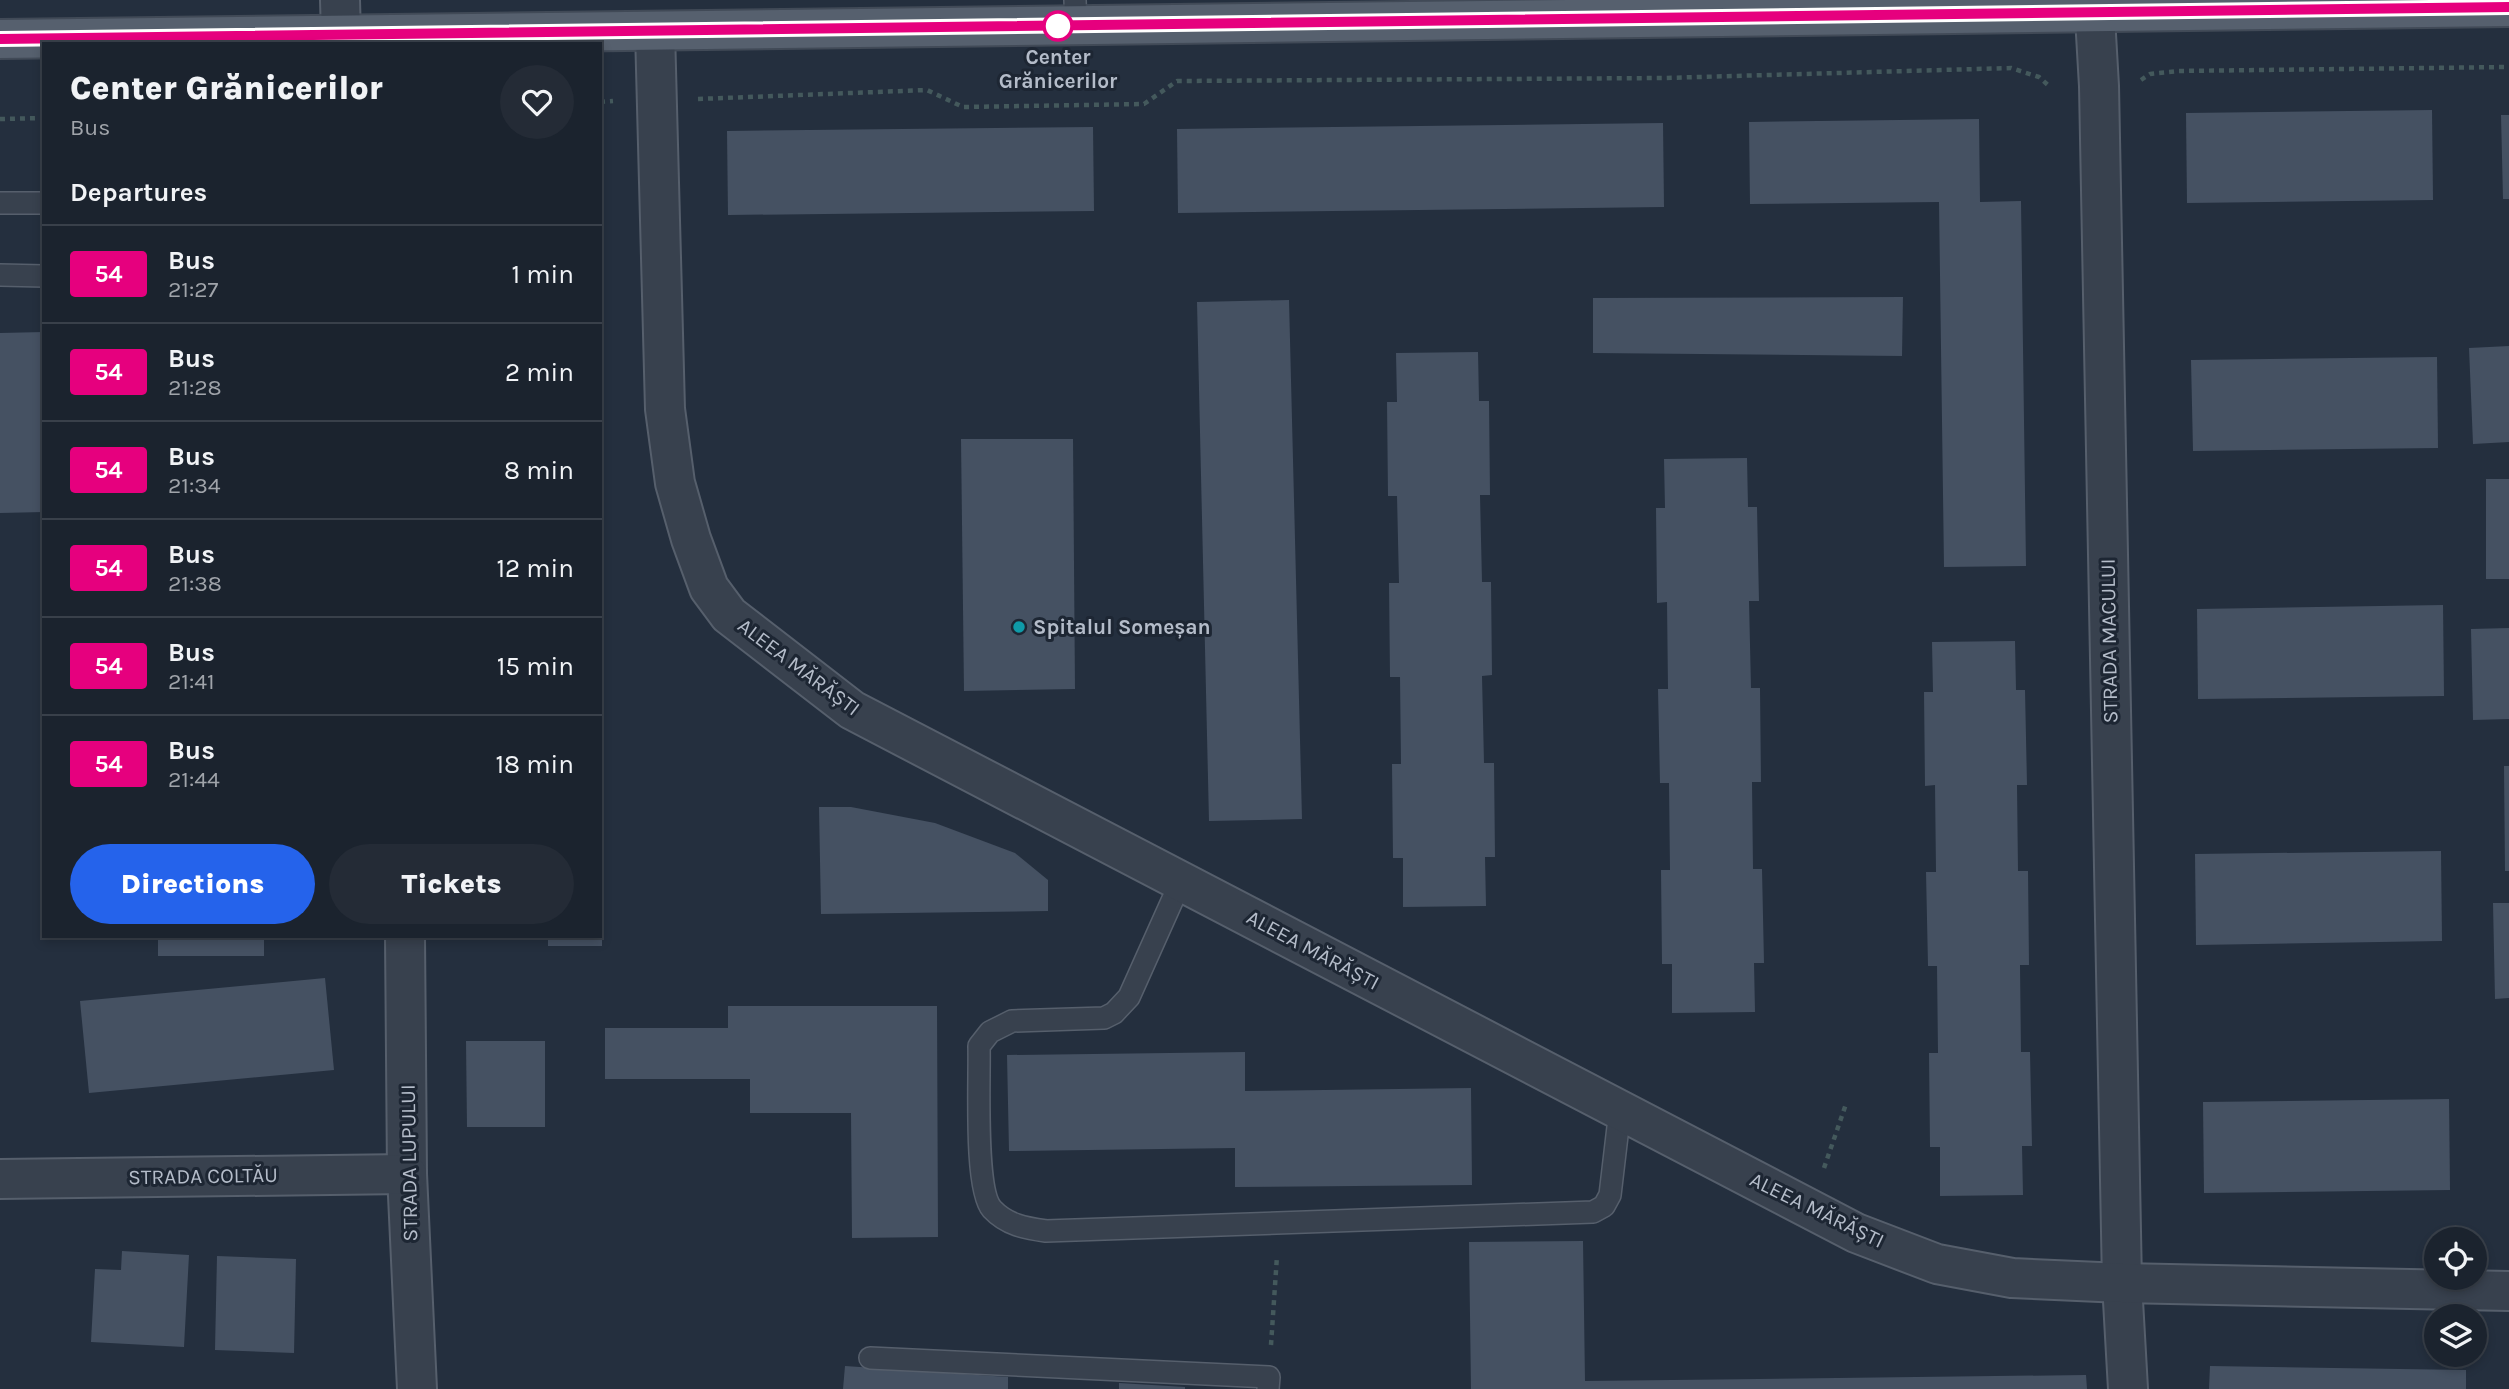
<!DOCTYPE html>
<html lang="en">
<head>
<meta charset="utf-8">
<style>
  body { margin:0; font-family:Karla,sans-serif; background:#242b36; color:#f1f3f6; height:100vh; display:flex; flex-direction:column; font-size:26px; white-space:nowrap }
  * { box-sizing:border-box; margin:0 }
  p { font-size:23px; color:#a0a4aa }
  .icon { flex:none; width:38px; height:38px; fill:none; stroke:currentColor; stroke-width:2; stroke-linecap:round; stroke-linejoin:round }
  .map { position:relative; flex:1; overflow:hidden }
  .drawer { position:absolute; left:42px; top:42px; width:560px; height:896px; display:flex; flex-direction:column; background:#1b232e; border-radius:0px; box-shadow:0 4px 10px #0003,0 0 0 2px #39404a }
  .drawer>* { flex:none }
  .badge { padding:0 14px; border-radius:5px; font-size:24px; line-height:46px }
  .tools { position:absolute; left:2424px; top:1227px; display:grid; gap:14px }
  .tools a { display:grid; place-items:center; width:63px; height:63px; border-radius:50%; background:#1b232e; box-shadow:0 4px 10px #0003,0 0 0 2px #39404a; font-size:35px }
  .map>.badge { position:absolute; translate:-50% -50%; box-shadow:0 0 0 4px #fff }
  h2 { padding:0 28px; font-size:26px; line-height:63px }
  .round { display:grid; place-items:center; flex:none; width:74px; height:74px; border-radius:37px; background:#242b36 }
  .overview { display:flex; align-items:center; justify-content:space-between; height:119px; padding:0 28px }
  h1 { font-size:33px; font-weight:800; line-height:52px }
  .action { display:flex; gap:14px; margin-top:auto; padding:14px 28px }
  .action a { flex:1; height:80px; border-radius:42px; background:#2563eb; color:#fff; font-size:28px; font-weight:800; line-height:80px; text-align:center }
  .action a+a { background:#242b36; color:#f1f3f6 }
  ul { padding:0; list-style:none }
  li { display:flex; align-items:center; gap:21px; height:98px; padding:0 28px; border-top:2px solid #39404a }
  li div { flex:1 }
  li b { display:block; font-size:26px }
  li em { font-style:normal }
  li .badge { min-width:77px; font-weight:700; text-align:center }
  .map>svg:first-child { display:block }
  .building { fill:#455162 }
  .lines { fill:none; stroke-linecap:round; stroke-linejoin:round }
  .lane-casing { stroke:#565f6c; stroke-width:24 }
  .street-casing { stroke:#565f6c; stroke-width:42 }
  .primary-casing { stroke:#414a57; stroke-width:42 }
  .path { stroke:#44595c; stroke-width:4.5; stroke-dasharray:5 5; stroke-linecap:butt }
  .lane { stroke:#38414e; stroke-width:21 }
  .street { stroke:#38414e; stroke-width:38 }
  .primary { stroke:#56606e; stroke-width:38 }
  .line-casing { stroke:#fff; stroke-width:16 }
  .line { stroke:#e6007e; stroke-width:10 }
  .stop-dot { fill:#fff; stroke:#e6007e; stroke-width:3.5 }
  .culture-dot { fill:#0f9aa8; stroke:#1d2633; stroke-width:2.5 }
  .labels { text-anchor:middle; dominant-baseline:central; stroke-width:6; stroke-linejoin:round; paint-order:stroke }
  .stop-label { font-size:21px; font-weight:bold; fill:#b4bcc9; stroke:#1d2633 }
  .poi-label { font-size:21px; font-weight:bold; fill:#b4bcc9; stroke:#1d2633; text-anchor:start }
  .street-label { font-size:21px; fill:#b4bcc9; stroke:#1d2633 }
</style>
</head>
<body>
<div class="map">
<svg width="2509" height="1389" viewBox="0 0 2509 1389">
  <rect width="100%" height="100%" fill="#242f3e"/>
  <g class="building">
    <polygon points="2432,110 2433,200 2187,203 2186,113"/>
    <polygon points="2501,115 2509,115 2509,199 2503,199"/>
    <polygon points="1979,119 1980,202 2021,201 2026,566 1944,567 1939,202 1750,204 1749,122"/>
    <polygon points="1663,123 1664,207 1178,213 1177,129"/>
    <polygon points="1093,127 1094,211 728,215 727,131"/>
    <polygon points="1903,297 1902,356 1593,353 1593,298"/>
    <polygon points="1289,300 1302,819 1209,821 1197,302"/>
    <polygon points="44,332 44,512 0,513 0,333"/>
    <polygon points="2509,346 2509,442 2473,444 2469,348"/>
    <polygon points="1478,352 1479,401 1489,401 1490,495 1480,495 1482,582 1491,582 1492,675 1482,676 1484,763 1494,763 1495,857 1485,857 1486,906 1403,907 1403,858 1393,858 1392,764 1401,764 1400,677 1390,677 1389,583 1399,583 1397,496 1388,496 1387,402 1397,402 1396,353"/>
    <polygon points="2437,357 2438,448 2193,451 2191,360"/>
    <polygon points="961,439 1073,439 1075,689 964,691"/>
    <polygon points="1747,458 1748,507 1757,507 1759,601 1749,601 1751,688 1760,688 1761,782 1752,782 1753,869 1762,869 1764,963 1754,963 1755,1012 1672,1013 1672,964 1662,964 1661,870 1670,870 1669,783 1660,783 1658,689 1668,689 1667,602 1657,603 1656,508 1665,508 1664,459"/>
    <rect x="2486" y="479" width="23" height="100"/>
    <polygon points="2443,605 2444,696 2198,699 2197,609"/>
    <polygon points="2509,628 2509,719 2473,720 2471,629"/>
    <polygon points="2015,641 2016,690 2025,690 2027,785 2017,785 2018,871 2028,871 2029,965 2020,965 2021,1052 2030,1052 2032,1146 2022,1146 2023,1195 1940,1196 1940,1147 1930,1147 1929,1053 1938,1053 1937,966 1928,966 1926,872 1936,872 1935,785 1925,786 1924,692 1933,692 1932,642"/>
    <polygon points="2504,766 2509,766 2509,871 2505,871"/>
    <polygon points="819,807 851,807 935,823 1015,853 1048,880 1048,911 821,914"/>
    <polygon points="2441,851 2442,941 2196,945 2195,854"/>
    <polygon points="2493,903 2509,903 2509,998 2495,999"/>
    <rect x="158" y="936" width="106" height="20"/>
    <rect x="548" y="936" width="54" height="10"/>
    <polygon points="325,978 334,1070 89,1093 80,1001"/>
    <polygon points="728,1006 937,1006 938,1237 852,1238 851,1113 750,1113 750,1079 605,1079 605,1028 728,1028"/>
    <polygon points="466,1041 545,1041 545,1127 467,1127"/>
    <polygon points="1245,1052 1245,1091 1471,1088 1472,1185 1235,1187 1235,1148 1009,1151 1007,1055"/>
    <polygon points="2449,1099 2450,1190 2204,1193 2203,1102"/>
    <polygon points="1583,1241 1585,1381 2086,1375 2087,1389 1471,1389 1469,1242"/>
    <polygon points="122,1251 189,1255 184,1347 91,1342 95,1269 121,1270"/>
    <polygon points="217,1256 296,1259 294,1353 215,1350"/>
    <polygon points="845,1366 1008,1377 1008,1389 843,1389"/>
    <polygon points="2210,1366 2466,1370 2466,1389 2209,1389"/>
    <polygon points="1119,1383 1185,1387 1185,1389 1119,1389"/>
  </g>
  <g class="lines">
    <defs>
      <g id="lane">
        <polyline points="1075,0 1076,26"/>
        <polyline points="0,203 44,203"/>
        <polyline points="0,275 44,276"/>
        <path d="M 1181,881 L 1129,997 L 1114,1013 L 1104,1018 L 1012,1021 L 990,1032 L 979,1046 C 980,1078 974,1189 992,1209 C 1007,1225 1025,1228 1046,1231 L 1593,1212 L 1604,1206 L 1610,1195 L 1620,1110"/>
        <polyline points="870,1358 1269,1377 1268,1389"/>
      </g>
      <g id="street">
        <polyline points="340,0 341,35"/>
        <polyline points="2094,0 2099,86 2122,1283 2128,1389"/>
        <polyline points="655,31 665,409 675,483 691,539 709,588 729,615 852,710 1856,1233 1937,1264 2012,1278 2122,1283 2509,1291"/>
        <polyline points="405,936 407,1174 417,1389"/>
        <polyline points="0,1179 407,1174"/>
      </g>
      <polyline id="primary" points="0,39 2509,7"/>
    </defs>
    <use href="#lane" class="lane-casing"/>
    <use href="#street" class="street-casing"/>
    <use href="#primary" class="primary-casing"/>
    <g class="path">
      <polyline points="2141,80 2150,74 2178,71 2509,67"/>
      <polyline points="698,99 927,90 963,107 1144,104 1177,81 1664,78 2011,68 2039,77 2049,86"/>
      <polyline points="600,102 613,101"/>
      <polyline points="0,119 44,118"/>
      <polyline points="1824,1168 1846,1104"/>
      <polyline points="1271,1345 1277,1256"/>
    </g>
    <use href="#lane" class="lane"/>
    <use href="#street" class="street"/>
    <use href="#primary" class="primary"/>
  </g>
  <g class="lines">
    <defs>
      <polyline id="line" points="0,39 2509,7"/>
    </defs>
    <use href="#line" class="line-casing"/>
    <use href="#line" class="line"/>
  </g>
  <circle class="stop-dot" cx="1058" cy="26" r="14"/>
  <circle class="culture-dot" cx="1019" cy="627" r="7"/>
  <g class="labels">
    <g class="stop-label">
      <text x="1058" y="57">Center<tspan x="1058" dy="24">Grănicerilor</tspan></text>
    </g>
    <g class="poi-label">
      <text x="1033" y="627">Spitalul Someșan</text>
    </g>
    <g class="street-label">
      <text transform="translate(2109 641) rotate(-91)">STRADA MACULUI</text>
      <text transform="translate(799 667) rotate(37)">ALEEA MĂRĂȘTI</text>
      <text transform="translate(1313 950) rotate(28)">ALEEA MĂRĂȘTI</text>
      <text transform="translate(409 1163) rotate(-91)">STRADA LUPULUI</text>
      <text transform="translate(203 1176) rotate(-1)">STRADA COLTĂU</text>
      <text transform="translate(1817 1210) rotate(26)">ALEEA MĂRĂȘTI</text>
    </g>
  </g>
</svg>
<div class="tools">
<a><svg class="icon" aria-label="locate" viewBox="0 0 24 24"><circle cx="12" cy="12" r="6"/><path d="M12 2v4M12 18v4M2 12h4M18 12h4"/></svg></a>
<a><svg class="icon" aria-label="layers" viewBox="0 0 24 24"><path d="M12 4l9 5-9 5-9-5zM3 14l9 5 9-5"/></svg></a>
</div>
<section class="drawer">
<div class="overview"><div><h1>Center Grănicerilor</h1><p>Bus</p></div><a class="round"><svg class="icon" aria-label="heart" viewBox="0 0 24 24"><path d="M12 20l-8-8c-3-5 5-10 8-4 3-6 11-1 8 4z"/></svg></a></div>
<h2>Departures</h2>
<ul>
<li><span class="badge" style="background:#e6007e;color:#fff">54</span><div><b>Bus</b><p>21:27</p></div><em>1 min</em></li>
<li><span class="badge" style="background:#e6007e;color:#fff">54</span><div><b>Bus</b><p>21:28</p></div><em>2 min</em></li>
<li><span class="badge" style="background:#e6007e;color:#fff">54</span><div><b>Bus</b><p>21:34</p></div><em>8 min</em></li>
<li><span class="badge" style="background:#e6007e;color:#fff">54</span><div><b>Bus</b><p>21:38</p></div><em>12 min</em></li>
<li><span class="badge" style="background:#e6007e;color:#fff">54</span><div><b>Bus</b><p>21:41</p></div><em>15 min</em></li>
<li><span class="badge" style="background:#e6007e;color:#fff">54</span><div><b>Bus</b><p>21:44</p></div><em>18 min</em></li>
</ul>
<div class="action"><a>Directions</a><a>Tickets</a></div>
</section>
</div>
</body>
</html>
